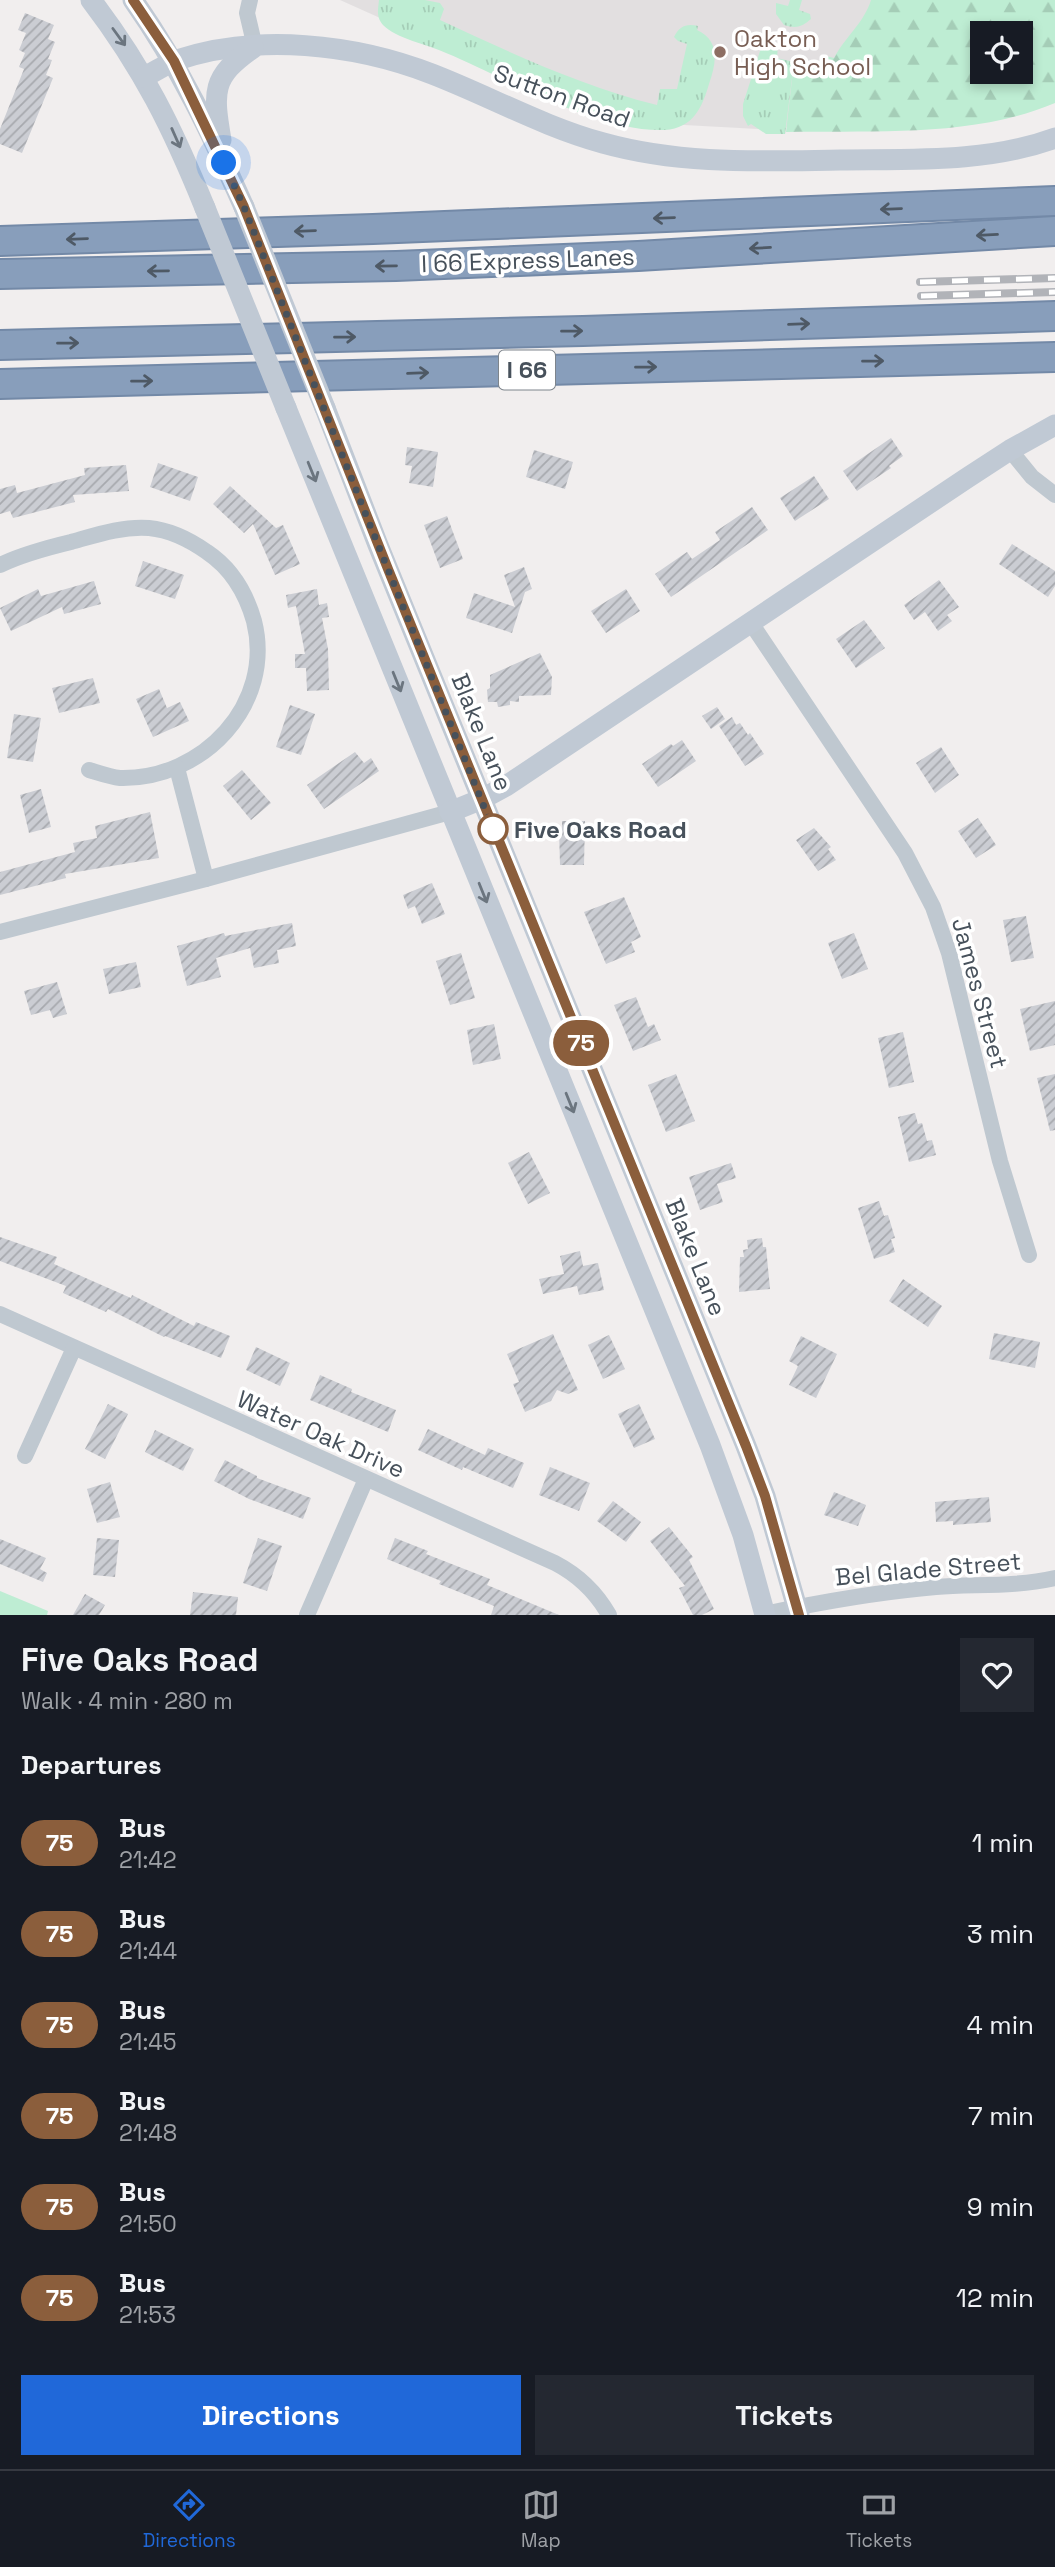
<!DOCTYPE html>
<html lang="en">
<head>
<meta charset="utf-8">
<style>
  body { margin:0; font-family:"Space Grotesk",sans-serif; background:#242831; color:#f1f3f6; height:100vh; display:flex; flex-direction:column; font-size:26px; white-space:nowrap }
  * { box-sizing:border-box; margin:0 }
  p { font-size:23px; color:#9ea1a6 }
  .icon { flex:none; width:38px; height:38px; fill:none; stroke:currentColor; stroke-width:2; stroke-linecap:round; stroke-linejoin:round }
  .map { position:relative; height:1615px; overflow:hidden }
  .drawer { display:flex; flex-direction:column; background:#171b24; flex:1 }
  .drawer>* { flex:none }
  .badge { padding:0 14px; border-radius:23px; font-size:24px; line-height:46px }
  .tools { position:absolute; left:970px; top:21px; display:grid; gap:14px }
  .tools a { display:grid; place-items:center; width:63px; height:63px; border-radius:0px; background:#171b24; box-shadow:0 4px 10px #0003; font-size:35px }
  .you { position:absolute; width:35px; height:35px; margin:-18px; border:5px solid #fff; border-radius:50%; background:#1a73e8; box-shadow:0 0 0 10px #1a73e833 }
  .map>.badge { position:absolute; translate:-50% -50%; box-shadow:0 0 0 4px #fff }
  h2 { padding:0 21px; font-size:26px; line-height:63px }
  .round { display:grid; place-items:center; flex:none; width:74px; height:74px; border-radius:0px; background:#242831 }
  .overview { display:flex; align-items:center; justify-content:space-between; height:119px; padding:0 21px }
  h1 { font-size:33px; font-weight:800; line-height:52px }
  .button { display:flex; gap:14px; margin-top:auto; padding:14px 21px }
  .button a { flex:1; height:80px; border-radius:0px; background:#2068d9; color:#fff; font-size:28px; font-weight:800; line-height:80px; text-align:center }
  .button a+a { background:#242831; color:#f1f3f6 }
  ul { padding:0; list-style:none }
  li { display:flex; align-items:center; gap:21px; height:91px; padding:0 21px }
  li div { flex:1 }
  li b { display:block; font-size:26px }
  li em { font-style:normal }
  li .badge { min-width:77px; font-weight:700; text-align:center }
  .tabs { display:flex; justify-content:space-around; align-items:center; height:98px; border-top:2px solid #363941; background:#171b24; font-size:19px; color:#9ea1a6 }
  .tabs a { display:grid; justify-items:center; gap:4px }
  .tabs .active { color:#2068d9 }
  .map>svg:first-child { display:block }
  .education { fill:#e2dfe0; fill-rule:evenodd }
  .grass { fill:url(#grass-tufts) }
  .forest { fill:url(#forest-firs); fill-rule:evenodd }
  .park { fill:#beedd3 }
  .building { fill:url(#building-hatch) }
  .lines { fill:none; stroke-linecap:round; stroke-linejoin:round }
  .highway-casing { stroke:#7389a7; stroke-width:32 }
  .street { stroke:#bfc8d0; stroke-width:16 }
  .secondary { stroke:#c0c9d4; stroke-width:21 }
  .highway { stroke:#889ebb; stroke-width:28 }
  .rail-casing { stroke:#b1b3b8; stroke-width:8 }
  .rail { stroke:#fff; stroke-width:5; stroke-dasharray:16; stroke-linecap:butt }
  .secondary-bridge { stroke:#c0c9d4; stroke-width:21 }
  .oneway { stroke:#6b757f }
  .oneway2 { stroke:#4e5965 }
  .line-casing { stroke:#fff; stroke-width:16 }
  .line { stroke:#8b5e3c; stroke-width:10 }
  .walk { stroke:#47515b; stroke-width:7; stroke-dasharray:0 12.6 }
  .education-dot { fill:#8d6e63; stroke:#fff; stroke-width:2.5 }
  .stop-dot { fill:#fff; stroke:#8b5e3c; stroke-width:3.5 }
  .labels { text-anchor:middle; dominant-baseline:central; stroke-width:7; stroke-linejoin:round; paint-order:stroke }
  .shield { fill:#fff; stroke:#7e858c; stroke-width:2 }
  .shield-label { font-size:23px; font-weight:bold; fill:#47515b }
  .education-label { font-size:24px; fill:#785e54; stroke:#fff; text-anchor:start }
  .street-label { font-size:24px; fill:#47515b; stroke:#fff }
  .stop-label { font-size:24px; font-weight:bold; fill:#47515b; stroke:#fff; text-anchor:start }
</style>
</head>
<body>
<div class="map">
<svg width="1055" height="1615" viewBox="0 0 1055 1615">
  <defs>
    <pattern id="grass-tufts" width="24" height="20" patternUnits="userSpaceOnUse" patternTransform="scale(1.75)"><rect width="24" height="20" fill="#beedd3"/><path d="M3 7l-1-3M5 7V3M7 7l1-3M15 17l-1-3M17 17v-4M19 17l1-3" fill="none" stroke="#a5cdb7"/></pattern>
    <pattern id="forest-firs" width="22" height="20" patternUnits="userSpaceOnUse" patternTransform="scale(1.75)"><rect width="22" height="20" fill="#beedd3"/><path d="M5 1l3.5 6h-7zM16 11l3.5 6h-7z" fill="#a5cdb7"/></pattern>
    <pattern id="building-hatch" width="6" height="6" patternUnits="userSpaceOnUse" patternTransform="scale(1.75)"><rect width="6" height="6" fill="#cbcdd3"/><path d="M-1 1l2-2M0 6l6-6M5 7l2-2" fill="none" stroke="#a7a9ae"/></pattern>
  </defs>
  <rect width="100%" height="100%" fill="#f1eeee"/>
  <path class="education" d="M 340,0 L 1055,0 L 1055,101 L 986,115 L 758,129 L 684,125 L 642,118 L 527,84 ZM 982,33 L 1020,33 L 1020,72 L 982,72 Z"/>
  <g class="grass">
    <path d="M 379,0 L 425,0 L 440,3 L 444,9 L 440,20 C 511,53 581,86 657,105 L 660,89 L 677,89 L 687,44 L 678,41 L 674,37 C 679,26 687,23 698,26 L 697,30 C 721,41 716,64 709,84 C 702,108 693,128 665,130 C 597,133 509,79 446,53 C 429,45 395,38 383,25 C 376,17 378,10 379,0 Z"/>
    <path d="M 790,0 L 802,0 L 799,10 L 810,14 L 811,19 C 802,27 796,29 784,25 L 776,14 L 776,3 L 788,6 Z"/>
    <polygon points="768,44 778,45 777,58 794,62 785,134 766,134 751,124 748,126 743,116 743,104 760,51"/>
  </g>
  <path class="forest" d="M 871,0 L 1055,0 L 1055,103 C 972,138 874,130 786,132 L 794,62 L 817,68 L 822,55 L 834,58 C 845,37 864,23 871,0 ZM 1020,33 L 1020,72 L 982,72 L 982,33 Z"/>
  <polygon class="park" points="0,1591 48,1611 47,1615 0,1615"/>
  <g class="building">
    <polygon points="25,13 54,25 48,39 55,42 48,59 52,60 46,75 53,78 22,153 0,144 0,129 24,69 19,67 25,53 19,50 26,33 18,30"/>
    <polygon points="891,438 903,456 889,466 891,468 857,491 843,471"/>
    <polygon points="407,447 438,452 433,487 409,483 412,466 405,465"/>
    <polygon points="534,450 573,462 565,489 526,477"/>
    <polygon points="158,463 198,477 190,501 150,487"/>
    <polygon points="126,465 129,491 73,495 75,502 13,518 10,511 0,514 0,489 15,485 17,493 85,475 84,468"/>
    <polygon points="814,476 829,499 795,521 780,498"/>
    <polygon points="230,486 276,528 283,525 300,564 275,575 253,524 244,533 213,504"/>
    <polygon points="752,507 768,530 671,597 655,574 687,552 692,559 720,540 715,532"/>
    <polygon points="447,516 463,559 440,568 424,525"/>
    <polygon points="1012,544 1055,571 1055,586 1048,597 999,564"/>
    <polygon points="143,561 184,575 175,599 135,586"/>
    <polygon points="524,567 532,589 525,592 512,633 466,618 474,593 515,607 504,575"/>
    <polygon points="939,580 959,607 947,615 952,621 938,631 925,612 914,620 904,605"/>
    <polygon points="94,581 101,604 64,614 62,607 11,631 0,608 38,589 41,596"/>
    <polygon points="317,589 319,605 327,603 329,617 322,618 328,649 329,690 307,691 306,668 295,668 295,654 305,654 296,606 288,608 286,595"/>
    <polygon points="626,589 640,611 606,633 591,611"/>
    <polygon points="864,620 885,648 856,668 836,639"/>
    <polygon points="540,653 552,677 551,695 519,696 519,702 510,701 510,705 498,707 497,702 488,702 487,690 490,688 490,675"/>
    <polygon points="93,678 100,703 59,713 52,688"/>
    <polygon points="159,689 167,708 180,702 189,721 153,737 136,699"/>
    <polygon points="290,705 315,714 301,755 276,747"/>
    <polygon points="717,707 725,719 711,729 702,716"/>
    <polygon points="14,714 41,718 33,762 7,758"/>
    <polygon points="732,717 736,725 740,723 748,735 750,733 764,754 745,766 719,726"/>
    <polygon points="682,740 696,761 658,787 642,764 671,744 673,746"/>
    <polygon points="941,747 959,775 935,793 916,763"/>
    <polygon points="355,752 364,763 371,758 379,771 324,809 307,785"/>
    <polygon points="242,770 271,803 251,820 223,786"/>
    <polygon points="41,789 51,827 29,833 20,795"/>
    <polygon points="150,812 159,858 65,874 66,878 0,895 0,872 75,852 73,843 97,838 95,826"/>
    <polygon points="978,818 996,845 976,858 958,831"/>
    <polygon points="562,821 585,821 584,865 560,865 559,831 562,831"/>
    <polygon points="814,828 831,847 828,849 836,860 818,871 796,840"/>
    <polygon points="432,883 445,914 422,924 415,906 408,909 403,895"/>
    <polygon points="624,897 641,937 631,942 635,952 606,964 584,912"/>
    <polygon points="1026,916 1034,958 1011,962 1003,920"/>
    <polygon points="292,923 296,946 277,950 279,963 254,968 250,948 216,958 221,977 187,986 177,946 224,933 225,936"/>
    <polygon points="854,933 868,969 842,979 828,943"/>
    <polygon points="461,953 475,998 450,1005 436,961"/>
    <polygon points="136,962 141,987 109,994 103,969"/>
    <polygon points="57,982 67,1014 53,1018 50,1010 31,1015 24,991"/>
    <polygon points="636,997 648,1027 654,1024 661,1040 633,1051 614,1005"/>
    <polygon points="1055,1001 1055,1045 1030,1051 1020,1009"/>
    <polygon points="494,1024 501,1059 473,1065 467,1030"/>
    <polygon points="903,1032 914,1082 889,1088 878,1038"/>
    <polygon points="676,1074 695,1121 666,1132 648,1085"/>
    <polygon points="1055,1074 1055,1130 1050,1131 1037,1078"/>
    <polygon points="915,1113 918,1124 922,1123 927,1141 932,1140 936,1155 909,1162 898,1117"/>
    <polygon points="529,1152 550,1193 528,1204 508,1163"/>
    <polygon points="731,1163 736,1178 717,1184 723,1202 700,1210 689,1177"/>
    <polygon points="879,1201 884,1216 888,1215 895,1238 891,1239 895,1252 874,1259 858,1208"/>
    <polygon points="0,1237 57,1257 54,1264 131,1298 132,1295 194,1326 196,1322 230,1336 221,1358 165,1336 164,1337 108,1309 106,1312 63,1293 66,1286 0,1261"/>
    <polygon points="762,1238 763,1247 766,1247 770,1289 739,1292 740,1257 744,1257 743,1250 748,1249 747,1240"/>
    <polygon points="580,1251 583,1266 598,1263 604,1290 579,1295 577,1286 543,1294 539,1279 564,1274 560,1256"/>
    <polygon points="903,1279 942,1306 928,1327 889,1301"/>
    <polygon points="994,1333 1040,1342 1035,1368 989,1359"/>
    <polygon points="553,1334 578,1390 568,1394 557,1390 551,1401 525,1412 513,1384 519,1382 507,1354"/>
    <polygon points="609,1335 625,1369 603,1379 588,1345"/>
    <polygon points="801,1336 837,1354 816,1398 789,1385 798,1366 789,1361"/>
    <polygon points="256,1347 290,1363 280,1386 246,1370"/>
    <polygon points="320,1375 352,1389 351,1392 396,1410 388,1432 310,1400"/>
    <polygon points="108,1404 128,1414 105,1459 85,1449"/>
    <polygon points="639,1404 655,1439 634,1448 618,1414"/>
    <polygon points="428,1429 485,1455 488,1448 524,1463 513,1488 463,1467 462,1470 418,1450"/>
    <polygon points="155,1430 194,1449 183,1471 145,1452"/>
    <polygon points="225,1460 257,1476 257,1478 311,1498 303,1519 249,1499 214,1481"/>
    <polygon points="550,1467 590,1483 579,1511 539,1495"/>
    <polygon points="110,1482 120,1517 97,1523 87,1489"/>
    <polygon points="834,1492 866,1505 858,1526 824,1515"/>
    <polygon points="989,1497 991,1522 953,1525 953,1521 936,1522 935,1502"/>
    <polygon points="613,1501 641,1522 626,1542 597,1521"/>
    <polygon points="669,1527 693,1557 689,1560 714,1609 702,1615 693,1615 679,1588 685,1586 650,1541"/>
    <polygon points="97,1538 119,1540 115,1577 93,1575"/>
    <polygon points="258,1538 282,1546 267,1591 243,1583"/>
    <polygon points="395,1538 428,1551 426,1554 490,1579 487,1585 559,1615 491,1615 494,1606 439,1584 441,1581 387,1559"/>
    <polygon points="0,1539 46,1558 40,1569 47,1573 43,1582 0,1564"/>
    <polygon points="193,1592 238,1597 236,1615 190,1615"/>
    <polygon points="85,1594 105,1605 99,1615 73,1615"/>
  </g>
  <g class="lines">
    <defs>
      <g id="highway">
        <polyline points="0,241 373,229 1055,201"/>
        <polyline points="0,274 396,266 638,256 1055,231"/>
        <polyline points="0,345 583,331 1055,316"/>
        <polyline points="0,384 1055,357"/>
      </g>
    </defs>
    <use href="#highway" class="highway-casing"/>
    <g class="street">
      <polyline points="250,0 247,13 255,47"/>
      <polyline points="1010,450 1032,477 1055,495"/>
      <path d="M 0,565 C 23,554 46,548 71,542 C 96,535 122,526 149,528 C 170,530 190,540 207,552 C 231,568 246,593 254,621 C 275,704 203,780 120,778 C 110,777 99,773 89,770"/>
      <polyline points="751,623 905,853 933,907 949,953 1000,1161 1029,1255"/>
      <polyline points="177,768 206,879"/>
      <polyline points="0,932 206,879 450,812"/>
      <path d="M 0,1314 L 555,1563 C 578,1575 596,1592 609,1615"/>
      <polyline points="25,1456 74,1348"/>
      <path d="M 764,1614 C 821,1602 878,1592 936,1587 C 976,1584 1015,1587 1055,1578"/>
      <polyline points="307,1615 366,1479"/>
    </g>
    <g class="secondary">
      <path d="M 91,0 C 143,68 173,129 205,208"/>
      <path d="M 133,0 C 179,65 212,135 244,207"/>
      <path d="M 144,77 C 155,72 166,64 177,60 C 257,33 355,44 432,74 C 489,96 544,127 603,143 C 682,165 760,161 840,160 C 912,159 987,163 1055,138"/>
      <path d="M 221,140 C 213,92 211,77 253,48"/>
      <polyline points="286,408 710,1445 743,1535 765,1615"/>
      <polyline points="325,408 378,545 746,1446 765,1496 799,1615"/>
      <polyline points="450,812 482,799 506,786 967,478 1010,450 1055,425"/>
    </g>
    <use href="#highway" class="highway"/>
    <defs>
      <g id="rail">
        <polyline points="920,282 1055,278"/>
        <polyline points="921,296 1055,292"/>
      </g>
    </defs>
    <use href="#rail" class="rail-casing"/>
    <use href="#rail" class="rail"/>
    <g class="secondary-bridge">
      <polyline points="244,207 325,408"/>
      <polyline points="205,208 286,408"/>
    </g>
  </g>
  <defs><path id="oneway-shaft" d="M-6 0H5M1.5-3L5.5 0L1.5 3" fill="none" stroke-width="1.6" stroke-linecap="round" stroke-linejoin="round" transform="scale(1.75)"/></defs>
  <g class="oneway">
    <use href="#oneway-shaft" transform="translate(119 37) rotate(54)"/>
    <use href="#oneway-shaft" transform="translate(176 138) rotate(66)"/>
    <use href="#oneway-shaft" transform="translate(312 472) rotate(68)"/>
    <use href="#oneway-shaft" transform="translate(397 682) rotate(68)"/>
    <use href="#oneway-shaft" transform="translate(483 893) rotate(68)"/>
    <use href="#oneway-shaft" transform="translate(570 1103) rotate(68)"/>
  </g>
  <g class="oneway2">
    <use href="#oneway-shaft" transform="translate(891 209) rotate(178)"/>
    <use href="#oneway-shaft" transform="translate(664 218) rotate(178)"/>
    <use href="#oneway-shaft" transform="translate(305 231) rotate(178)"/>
    <use href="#oneway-shaft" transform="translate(987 235) rotate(177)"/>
    <use href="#oneway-shaft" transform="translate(77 239) rotate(178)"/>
    <use href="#oneway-shaft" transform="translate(760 248) rotate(177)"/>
    <use href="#oneway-shaft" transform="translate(386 266) rotate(179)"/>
    <use href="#oneway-shaft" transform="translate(158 271) rotate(179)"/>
    <use href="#oneway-shaft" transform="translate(799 324) rotate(-2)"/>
    <use href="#oneway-shaft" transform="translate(572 331) rotate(-1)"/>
    <use href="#oneway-shaft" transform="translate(345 337) rotate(-1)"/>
    <use href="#oneway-shaft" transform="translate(68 343) rotate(-1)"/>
    <use href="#oneway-shaft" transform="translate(873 361) rotate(-1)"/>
    <use href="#oneway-shaft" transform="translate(646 367) rotate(-1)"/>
    <use href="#oneway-shaft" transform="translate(418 373) rotate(-2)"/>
    <use href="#oneway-shaft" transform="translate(142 381) rotate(-1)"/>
  </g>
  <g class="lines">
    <defs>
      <polyline id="line" points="133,0 174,61 244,207 388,569 746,1446 765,1496 799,1615"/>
    </defs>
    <use href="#line" class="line-casing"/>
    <use href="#line" class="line"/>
    <polyline class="walk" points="224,163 244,207 368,520 493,829"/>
  </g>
  <circle class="education-dot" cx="720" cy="52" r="7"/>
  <circle class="stop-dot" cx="493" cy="829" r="14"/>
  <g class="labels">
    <rect class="shield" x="499" y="350.5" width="56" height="39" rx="5"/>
    <g class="shield-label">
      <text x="527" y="370">I 66</text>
    </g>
    <g class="education-label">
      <text x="734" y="38">Oakton<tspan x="734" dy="28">High School</tspan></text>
    </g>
    <g class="street-label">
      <text transform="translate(562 96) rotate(20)">Sutton Road</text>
      <text transform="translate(528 260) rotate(-2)">I 66 Express Lanes</text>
      <text transform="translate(482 732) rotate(68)">Blake Lane</text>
      <text transform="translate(980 993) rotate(75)">James Street</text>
      <text transform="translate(696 1257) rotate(68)">Blake Lane</text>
      <text transform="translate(321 1434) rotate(24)">Water Oak Drive</text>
      <text transform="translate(928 1569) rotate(-5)">Bel Glade Street</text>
    </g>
    <g class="stop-label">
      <text x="514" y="829">Five Oaks Road</text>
    </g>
  </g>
</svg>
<div class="tools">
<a><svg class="icon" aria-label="locate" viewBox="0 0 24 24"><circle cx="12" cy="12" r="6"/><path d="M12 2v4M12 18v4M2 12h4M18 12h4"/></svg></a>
</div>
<div class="you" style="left:224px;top:163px"></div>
<b class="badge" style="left:581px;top:1043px;background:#8b5e3c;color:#fff">75</b>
</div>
<section class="drawer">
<div class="overview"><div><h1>Five Oaks Road</h1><p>Walk · 4 min · 280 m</p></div><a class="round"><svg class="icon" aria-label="heart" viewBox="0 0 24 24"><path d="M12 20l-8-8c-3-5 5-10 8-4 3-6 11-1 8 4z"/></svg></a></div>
<h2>Departures</h2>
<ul>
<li><span class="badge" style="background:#8b5e3c;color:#fff">75</span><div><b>Bus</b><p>21:42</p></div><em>1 min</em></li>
<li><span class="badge" style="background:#8b5e3c;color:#fff">75</span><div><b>Bus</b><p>21:44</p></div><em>3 min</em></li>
<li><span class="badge" style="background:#8b5e3c;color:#fff">75</span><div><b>Bus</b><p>21:45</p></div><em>4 min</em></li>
<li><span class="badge" style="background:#8b5e3c;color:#fff">75</span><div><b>Bus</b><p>21:48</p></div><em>7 min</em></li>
<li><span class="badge" style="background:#8b5e3c;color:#fff">75</span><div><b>Bus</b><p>21:50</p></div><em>9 min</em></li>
<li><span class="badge" style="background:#8b5e3c;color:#fff">75</span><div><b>Bus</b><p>21:53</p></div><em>12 min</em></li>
</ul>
<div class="button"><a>Directions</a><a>Tickets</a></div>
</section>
<nav class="tabs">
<a class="active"><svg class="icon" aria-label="directions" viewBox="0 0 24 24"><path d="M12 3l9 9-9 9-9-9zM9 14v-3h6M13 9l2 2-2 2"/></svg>Directions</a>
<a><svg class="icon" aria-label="map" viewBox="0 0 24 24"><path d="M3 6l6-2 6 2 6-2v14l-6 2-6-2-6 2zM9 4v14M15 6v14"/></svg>Map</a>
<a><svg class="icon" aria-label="tickets" viewBox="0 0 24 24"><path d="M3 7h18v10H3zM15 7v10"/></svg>Tickets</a>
</nav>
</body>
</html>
